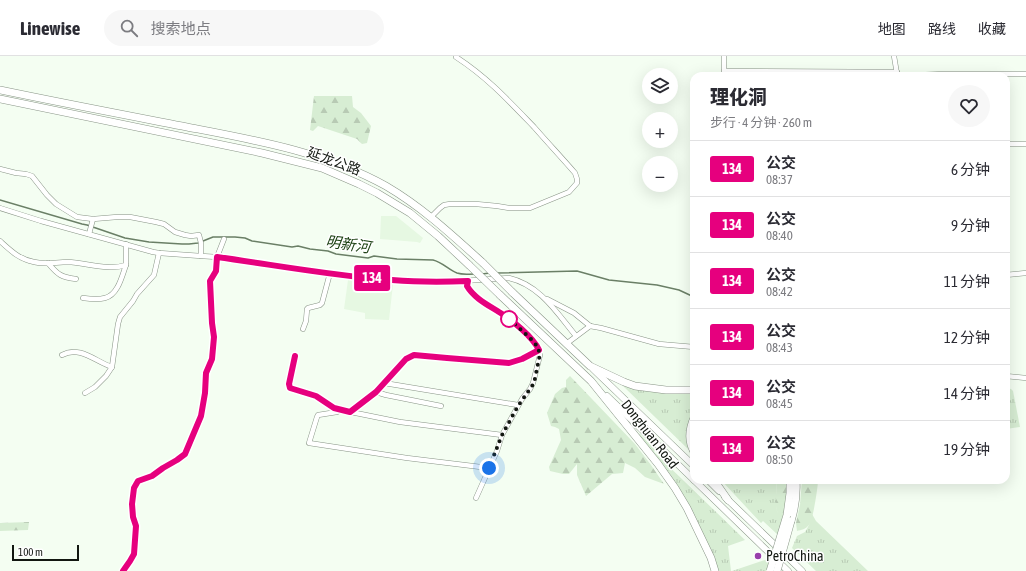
<!DOCTYPE html>
<html lang="zh">
<head>
<meta charset="utf-8">
<style>
  body { margin:0; font-family:"Asap Condensed","Noto Sans SC",sans-serif; background:#f7f7f7; color:#2b2b33; height:100vh; display:flex; flex-direction:column; font-size:15px; white-space:nowrap }
  * { box-sizing:border-box; margin:0 }
  p { font-size:13px; color:#7c7c81 }
  .icon { flex:none; width:22px; height:22px; fill:none; stroke:currentColor; stroke-width:2; stroke-linecap:round; stroke-linejoin:round }
  .map { position:relative; flex:1; overflow:hidden }
  .panel { position:absolute; left:690px; top:16px; width:320px; height:412px; display:flex; flex-direction:column; background:#fff; border-radius:12px; box-shadow:0 4px 16px #0002 }
  .panel>* { flex:none }
  .badge { padding:0 8px; border-radius:3px; font-size:14px; line-height:26px }
  .tools { position:absolute; left:642px; top:12px; display:grid; gap:8px }
  .tools a { display:grid; place-items:center; width:36px; height:36px; border-radius:50%; background:#fff; box-shadow:0 4px 16px #0002; font-size:20px }
  .scale { position:absolute; left:12px; bottom:10px; width:67px; box-sizing:border-box; padding-left:4px; border:2px solid #121711; border-top:0; font-size:11px; line-height:14px; white-space:nowrap; color:#121711; -webkit-text-stroke:3px #fff; paint-order:stroke }
  .you { position:absolute; width:20px; height:20px; margin:-10px; border:3px solid #fff; border-radius:50%; background:#1a73e8; box-shadow:0 0 0 6px #1a73e833 }
  .map>.badge { position:absolute; translate:-50% -50%; box-shadow:0 0 0 2px #fff }
  .round { display:grid; place-items:center; flex:none; width:42px; height:42px; border-radius:21px; background:#f7f7f7 }
  .overview { display:flex; align-items:center; justify-content:space-between; height:68px; padding:0 20px }
  h1 { font-size:19px; font-weight:800; line-height:30px }
  ul { padding:0; list-style:none }
  li { display:flex; align-items:center; gap:12px; height:56px; padding:0 20px; border-top:1px solid #e1e1e2 }
  li div { flex:1 }
  li b { display:block; font-size:15px }
  li em { font-style:normal }
  li .badge { min-width:44px; font-weight:700; text-align:center }
  header { display:flex; align-items:center; gap:24px; box-sizing:border-box; height:56px; padding:0 20px; background:#fff; border-bottom:1px solid #e1e1e2 }
  header strong { font-size:19px }
  nav { display:flex; gap:22px; margin-inline-start:auto; font-size:14px }
  .search { width:280px; height:36px; background:#f7f7f7; display:flex; align-items:center; gap:10px; box-sizing:border-box; padding:0 14px; border-radius:22px; color:#7c7c81; font-size:15px }
  .map>svg:first-child { display:block }
  .built { fill:#e6f8e2 }
  .grass { fill:url(#grass-tufts) }
  .forest { fill:url(#forest-firs) }
  .lines { fill:none; stroke-linecap:round; stroke-linejoin:round }
  .stream { stroke:#6a7f66; stroke-width:1.5 }
  .minor-casing { stroke:#889486; stroke-width:5.5 }
  .major-casing { stroke:#889486; stroke-width:7 }
  .highway-casing { stroke:#889486; stroke-width:8 }
  .minor { stroke:#fff; stroke-width:4.5 }
  .major { stroke:#fff; stroke-width:6 }
  .highway { stroke:#fff; stroke-width:7 }
  .highway-bridge-casing { stroke:#889486; stroke-width:8; stroke-linecap:butt }
  .highway-bridge { stroke:#fff; stroke-width:7 }
  .line-casing { stroke:#fff; stroke-width:9 }
  .line { stroke:#e6007e; stroke-width:6 }
  .walk { stroke:#121711; stroke-width:4; stroke-dasharray:0 7.2 }
  .stop-dot { fill:#fff; stroke:#e6007e; stroke-width:2 }
  .poi-dot { fill:#983fab; stroke:#fff; stroke-width:1.5 }
  .labels { text-anchor:middle; dominant-baseline:central; stroke-width:3; stroke-linejoin:round; paint-order:stroke }
  .street-label { font-size:14px; fill:#121711; stroke:#fff }
  .poi-label { font-size:14px; fill:#121711; stroke:#fff; text-anchor:start }
  .water-label { font-size:15px; font-style:italic; fill:#1c4113; stroke:#fff }
</style>
</head>
<body>
<header>
<strong>Linewise</strong>
<div class="search"><svg class="icon" aria-label="search" viewBox="0 0 24 24"><circle cx="10" cy="10" r="6"/><path d="M15 15l6 6"/></svg>搜索地点</div>
<nav><a>地图</a><a>路线</a><a>收藏</a></nav>
</header>
<div class="map">
<svg width="1026" height="515" viewBox="0 0 1026 515">
  <defs>
    <pattern id="grass-tufts" width="24" height="20" patternUnits="userSpaceOnUse"><rect width="24" height="20" fill="#d7edd3"/><path d="M3 7l-1-3M5 7V3M7 7l1-3M15 17l-1-3M17 17v-4M19 17l1-3" fill="none" stroke="#b8cab4"/></pattern>
    <pattern id="forest-firs" width="22" height="20" patternUnits="userSpaceOnUse"><rect width="22" height="20" fill="#d7edd3"/><path d="M5 1l3.5 6h-7zM16 11l3.5 6h-7z" fill="#b8cab4"/></pattern>
  </defs>
  <rect width="100%" height="100%" fill="#f4fef2"/>
  <g class="built">
    <polygon points="381,160 396,160 423,182 420,187 417,186 380,183"/>
    <polygon points="348,224 368,227 393,228 389,264 365,263 365,257 344,253"/>
  </g>
  <g class="grass">
    <path d="M 623,330 C 647,337 670,336 694,336 L 694,358 L 693,360 L 689,391 L 688,393 Z"/>
    <polygon points="1006,332 1011,333 1013,335 1020,371 1006,373"/>
    <path d="M 636,377 L 640,378 L 655,394 L 654,396 L 745,484 L 728,490 L 731,515 L 718,515 C 707,483 692,451 673,423 C 662,407 649,392 636,377 Z"/>
    <polygon points="721,424 777,424 776,444 777,455 782,463 778,479 763,465 761,467"/>
    <polygon points="812,458 816,465 868,515 816,515 792,492 797,480 805,476 809,469"/>
    <polygon points="768,503 770,504 767,515 732,515"/>
  </g>
  <g class="forest">
    <polygon points="314,40 352,40 353,51 361,57 371,70 367,87 362,88 357,83 318,70 313,75 310,74"/>
    <polygon points="570,320 635,388 651,409 664,428 645,421 635,412 625,407 623,417 612,418 586,440 577,419 577,408 569,418 563,418 550,415 549,411 561,384 559,373 555,371 551,370 547,357 555,338 562,332 566,331 566,324"/>
    <path d="M 777,424 L 787,424 L 787,441 L 782,463 C 772,455 777,436 777,424 Z"/>
    <path d="M 802,424 L 818,424 C 818,431 813,464 809,469 C 806,473 801,474 797,475 L 796,467 L 800,449 Z"/>
    <polygon points="29,466 28,474 0,475 0,467"/>
  </g>
  <g class="lines">
    <g class="stream">
      <path d="M 0,144 L 82,168 L 87,169 L 125,182 L 149,186 L 182,188 L 189,188 L 198,187 L 213,181 L 235,181 L 245,182 L 252,185 L 292,191 L 298,190 L 310,193 L 328,195 L 336,198 L 368,202 L 374,200 L 397,203 L 433,204 C 442,206 449,214 457,217 C 463,219 468,218 474,218"/>
      <polyline points="496,217 577,215 609,224 657,229 679,234 694,241"/>
      <polyline points="482,218 490,217"/>
    </g>
    <defs>
      <g id="minor">
        <polyline points="894,0 897,18"/>
        <polyline points="724,15 897,16"/>
        <polyline points="724,20 724,0"/>
        <polyline points="897,20 943,18 1026,18"/>
        <polyline points="1006,88 1026,88"/>
        <polyline points="0,113 16,117 26,118 32,120 47,139 56,148 77,161 93,163 117,161 130,161 156,166 164,168 175,176 185,179 191,180 199,179 201,187 201,200"/>
        <path d="M 0,152 L 41,165 L 153,196 L 159,197 L 201,200 L 217,201 L 330,217 L 391,224 L 446,226 L 509,222 C 540,229 557,257 576,280"/>
        <path d="M 431,161 L 440,152 L 444,149 L 450,148 L 476,148 L 497,150 L 509,152 L 530,152 L 569,136 L 577,127 L 577,123 L 575,117 C 562,102 548,87 534,71 C 509,45 487,21 456,1"/>
        <polyline points="89,178 93,163"/>
        <path d="M 0,185 C 11,195 19,203 34,206 C 45,209 56,206 68,206 C 87,207 108,215 126,209 L 126,188"/>
        <path d="M 48,207 C 58,219 61,221 76,223"/>
        <polyline points="1006,219 1026,217"/>
        <polyline points="468,225 467,230 469,233 486,248 500,256 515,268 537,290 540,299 533,327 530,333 522,343 502,379 497,395 476,442"/>
        <path d="M 83,242 C 90,243 98,244 105,242 C 118,239 122,220 126,209"/>
        <polyline points="547,243 574,257 590,270 601,272 659,288 694,291"/>
        <polyline points="303,273 306,265 307,253 308,252 320,249 322,247 330,217"/>
        <polyline points="566,288 590,270"/>
        <path d="M 62,299 C 80,289 96,306 112,311"/>
        <polyline points="295,300 289,328 290,332 316,339 334,352 341,354 400,366 502,379"/>
        <polyline points="1006,320 1026,322"/>
        <polyline points="384,327 518,349"/>
        <polyline points="376,336 386,339 441,350"/>
        <polyline points="85,337 95,331 106,320 112,311 118,268 120,261 133,245 137,238 154,219 159,197"/>
        <polyline points="341,354 337,356 318,359 317,361 309,387 407,402 489,412"/>
        <polyline points="350,355 376,336 406,303 414,299 447,303 509,307 522,303 539,294"/>
        <polyline points="123,515 131,505 134,498 136,470 133,461 132,448 134,432 138,425 152,420 163,412 177,404 185,398 201,360 207,317 212,303 214,281 212,267 210,225 216,215 217,201 224,183"/>
      </g>
      <g id="major">
        <polyline points="593,313 694,410"/>
        <polyline points="607,340 694,424"/>
        <polyline points="694,424 788,515"/>
        <polyline points="708,424 719,435"/>
        <polyline points="725,441 802,515"/>
      </g>
      <g id="highway">
        <path d="M 0,34 C 62,47 125,59 187,71 C 255,84 325,96 386,130 C 422,151 452,179 483,207"/>
        <polyline points="0,43 262,97 322,112 359,128 377,137 410,157 438,180 469,209"/>
        <polyline points="512,236 590,310 624,326 635,330 666,334 694,334"/>
        <polyline points="500,239 591,325 658,408 675,432 687,452 711,502 715,515"/>
        <path d="M 694,362 C 689,373 688,385 694,396"/>
        <polyline points="714,424 728,444"/>
        <polyline points="787,459 790,437 790,424"/>
        <path d="M 791,465 C 795,452 797,438 796,424"/>
      </g>
    </defs>
    <use href="#minor" class="minor-casing"/>
    <use href="#major" class="major-casing"/>
    <use href="#highway" class="highway-casing"/>
    <use href="#minor" class="minor"/>
    <use href="#major" class="major"/>
    <use href="#highway" class="highway"/>
    <defs>
      <g id="highway-bridge">
        <polyline points="483,207 512,236"/>
        <polyline points="469,209 500,239"/>
        <polyline points="770,515 787,459"/>
        <polyline points="777,515 791,465"/>
      </g>
    </defs>
    <use href="#highway-bridge" class="highway-bridge-casing"/>
    <use href="#highway-bridge" class="highway-bridge"/>
  </g>
  <g class="lines">
    <defs>
      <path id="line" d="M 123,515 L 130,505 L 134,498 L 136,470 L 133,461 L 132,448 L 134,432 L 138,425 L 152,420 L 163,412 L 177,404 L 185,398 L 201,360 L 205,337 L 206,317 L 212,303 L 214,281 L 212,267 L 210,225 L 216,215 L 217,201 C 275,209 333,220 392,224 C 417,226 442,226 468,225 L 467,230 C 474,242 488,249 499,256 C 511,263 533,281 539,294 L 522,303 L 509,307 L 447,302 L 414,299 L 406,303 L 376,336 L 350,356 L 334,352 L 316,340 L 290,332 L 289,328 L 295,300"/>
    </defs>
    <use href="#line" class="line-casing"/>
    <use href="#line" class="line"/>
    <polyline class="walk" points="489,412 502,379 518,350 534,327 540,298 537,290 533,285 515,268 508,262 509,263"/>
  </g>
  <circle class="stop-dot" cx="509" cy="263" r="8"/>
  <circle class="poi-dot" cx="758" cy="500" r="4"/>
  <g class="labels">
    <g class="street-label">
      <text transform="translate(334 105) rotate(20)">延龙公路</text>
      <text transform="translate(650 378) rotate(52)">Donghuan Road</text>
    </g>
    <g class="poi-label">
      <text x="766" y="500">PetroChina</text>
    </g>
    <g class="water-label">
      <text transform="translate(348 188) rotate(8)">明新河</text>
    </g>
  </g>
</svg>
<div class="tools">
<a><svg class="icon" aria-label="layers" viewBox="0 0 24 24"><path d="M12 4l9 5-9 5-9-5zM3 14l9 5 9-5"/></svg></a>
<a>+</a>
<a>−</a>
</div>
<div class="scale">100 m</div>
<div class="you" style="left:489px;top:412px"></div>
<b class="badge" style="left:372px;top:222px;background:#e6007e;color:#fff">134</b>
<section class="panel">
<div class="overview"><div><h1>理化洞</h1><p>步行 · 4 分钟 · 260 m</p></div><a class="round"><svg class="icon" aria-label="heart" viewBox="0 0 24 24"><path d="M12 20l-8-8c-3-5 5-10 8-4 3-6 11-1 8 4z"/></svg></a></div>
<ul>
<li><span class="badge" style="background:#e6007e;color:#fff">134</span><div><b>公交</b><p>08:37</p></div><em>6 分钟</em></li>
<li><span class="badge" style="background:#e6007e;color:#fff">134</span><div><b>公交</b><p>08:40</p></div><em>9 分钟</em></li>
<li><span class="badge" style="background:#e6007e;color:#fff">134</span><div><b>公交</b><p>08:42</p></div><em>11 分钟</em></li>
<li><span class="badge" style="background:#e6007e;color:#fff">134</span><div><b>公交</b><p>08:43</p></div><em>12 分钟</em></li>
<li><span class="badge" style="background:#e6007e;color:#fff">134</span><div><b>公交</b><p>08:45</p></div><em>14 分钟</em></li>
<li><span class="badge" style="background:#e6007e;color:#fff">134</span><div><b>公交</b><p>08:50</p></div><em>19 分钟</em></li>
</ul>
</section>
</div>
</body>
</html>
